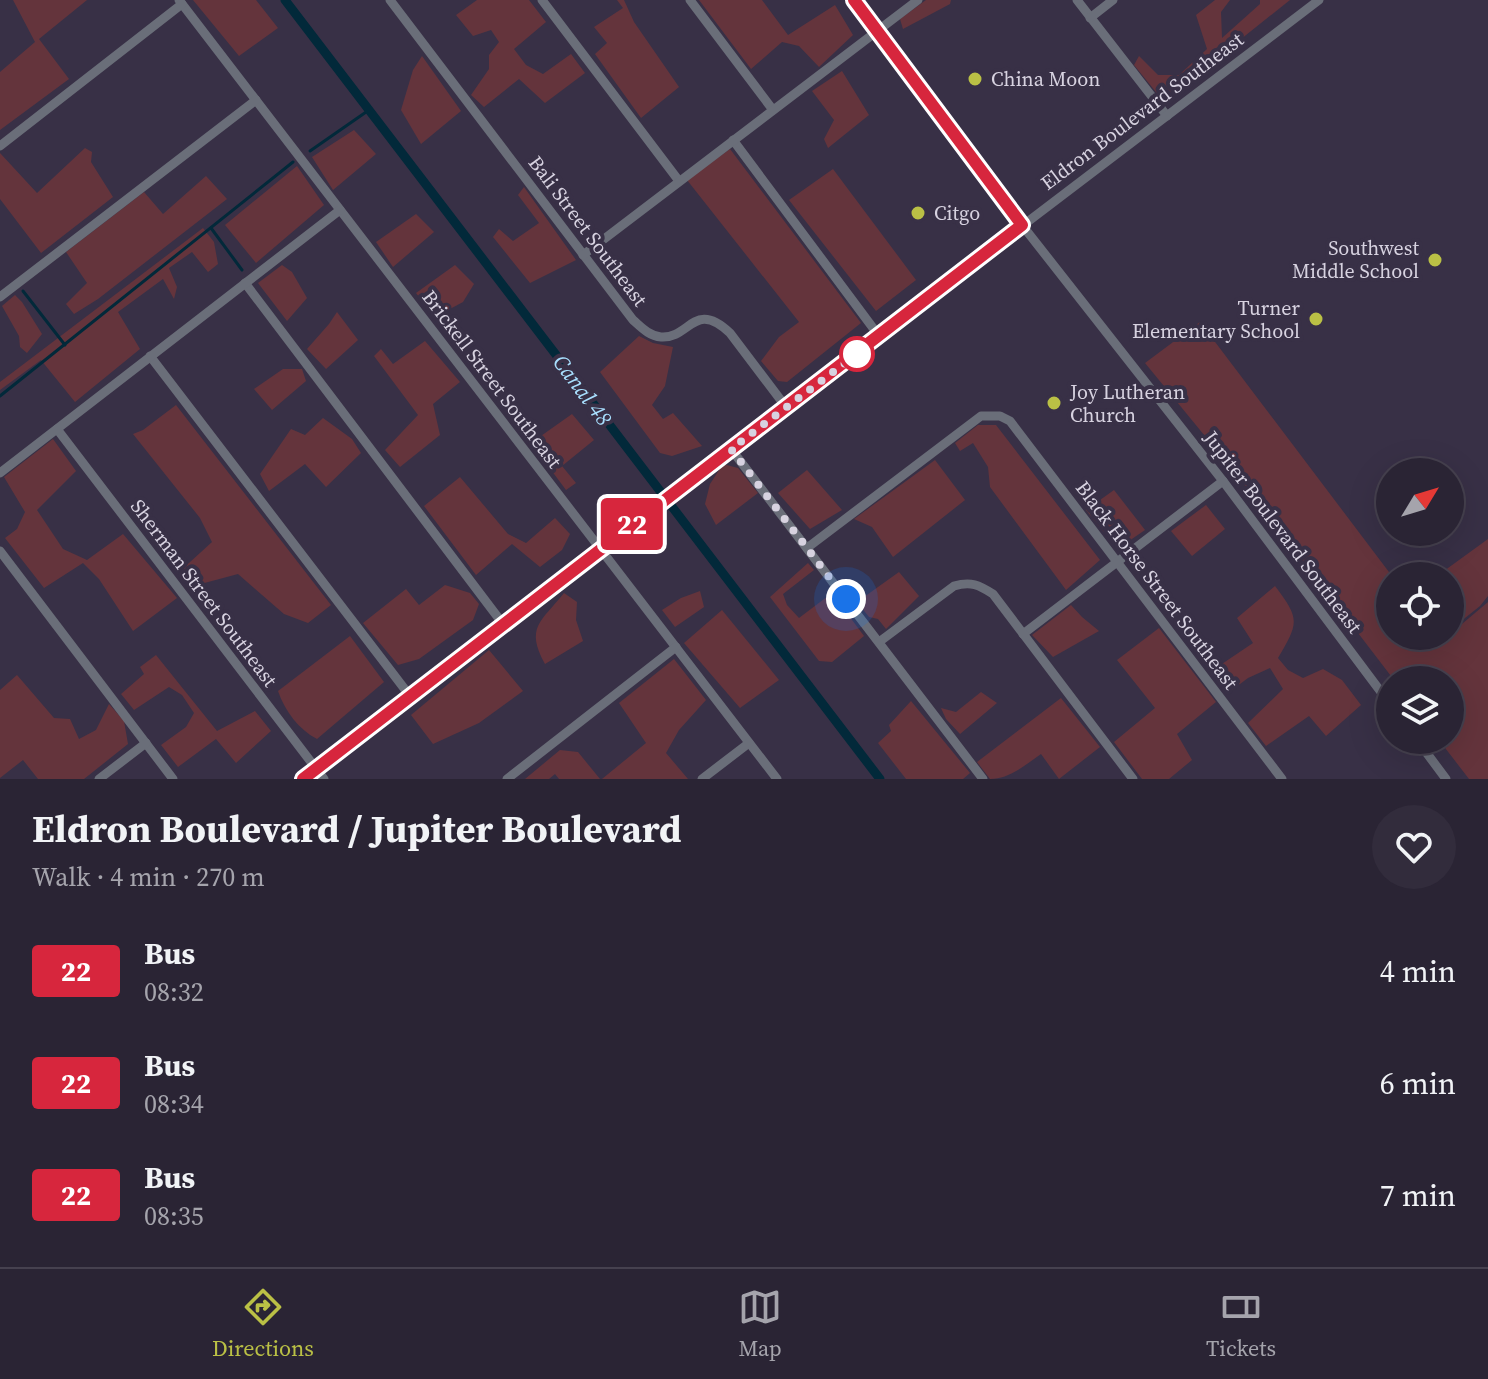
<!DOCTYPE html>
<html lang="en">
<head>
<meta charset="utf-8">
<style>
  body { margin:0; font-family:"Source Serif 4",serif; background:#322c3c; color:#f1f3f6; height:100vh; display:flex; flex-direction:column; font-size:30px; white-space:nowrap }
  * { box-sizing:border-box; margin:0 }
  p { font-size:26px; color:#a5a4ac }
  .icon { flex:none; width:44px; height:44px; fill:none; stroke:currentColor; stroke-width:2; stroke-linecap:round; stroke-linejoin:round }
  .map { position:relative; height:779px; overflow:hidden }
  .drawer { display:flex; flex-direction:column; background:#2a2434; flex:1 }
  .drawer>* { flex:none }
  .badge { padding:0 16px; border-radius:6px; font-size:28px; line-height:52px }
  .needle { width:52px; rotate:52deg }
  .fabs { position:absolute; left:1376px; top:458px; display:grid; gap:16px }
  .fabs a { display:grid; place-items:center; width:88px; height:88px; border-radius:50%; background:#2a2434; box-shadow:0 8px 32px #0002,0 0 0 2px #46414f; font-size:40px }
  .you { position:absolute; width:40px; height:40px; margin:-20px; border:6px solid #fff; border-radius:50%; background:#1a73e8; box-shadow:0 0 0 12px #1a73e833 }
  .map>.badge { position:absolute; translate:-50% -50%; box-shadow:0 0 0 4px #fff }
  .round { display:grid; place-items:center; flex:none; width:84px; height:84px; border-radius:42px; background:#322c3c }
  .summary { display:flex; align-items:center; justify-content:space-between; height:136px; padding:0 32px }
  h1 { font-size:38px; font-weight:700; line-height:60px }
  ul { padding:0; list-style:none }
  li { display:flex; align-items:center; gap:24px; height:112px; padding:0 32px }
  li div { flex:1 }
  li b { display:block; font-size:30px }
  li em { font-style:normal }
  li .badge { min-width:88px; font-weight:700; text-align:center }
  .tab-bar { display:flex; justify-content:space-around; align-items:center; height:112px; border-top:2px solid #46414f; background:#2a2434; font-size:22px; color:#a5a4ac }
  .tab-bar a { display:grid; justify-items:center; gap:4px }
  .tab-bar .selected { color:#bac045 }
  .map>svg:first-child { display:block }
  .green { fill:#64343c }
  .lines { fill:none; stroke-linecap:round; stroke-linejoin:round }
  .stream { stroke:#02293a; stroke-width:3 }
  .canal { stroke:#02293a; stroke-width:9 }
  .minor { stroke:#6a6e79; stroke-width:9 }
  .line-casing { stroke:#fff; stroke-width:18 }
  .line { stroke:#d7263d; stroke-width:12 }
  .walk { stroke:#d7d2e0; stroke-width:8; stroke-dasharray:0 14.4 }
  .poi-dot { fill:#bac045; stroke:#383046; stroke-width:3 }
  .stop-dot { fill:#fff; stroke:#d7263d; stroke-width:4 }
  .labels { text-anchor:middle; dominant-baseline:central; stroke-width:8; stroke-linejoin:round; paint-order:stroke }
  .poi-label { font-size:20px; fill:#d7d2e0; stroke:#383046; text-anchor:start }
  .street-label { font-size:20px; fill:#d7d2e0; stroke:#383046 }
  .water-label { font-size:22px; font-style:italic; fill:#a8dffe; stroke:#383046 }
</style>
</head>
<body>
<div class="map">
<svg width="1488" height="779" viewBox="0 0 1488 779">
  <rect width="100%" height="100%" fill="#383046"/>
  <g class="green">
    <polygon points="13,0 87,0 39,39 69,79 0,130 0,72 35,42"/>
    <polygon points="193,0 256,0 278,28 239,56"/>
    <polygon points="477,0 529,0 546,22 514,49 526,65 543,74 571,54 585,73 545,103 519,79 484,107 471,95 489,69 489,55 499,42 491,30 473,36 456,15"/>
    <polygon points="617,0 624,0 634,22 679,87 641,118 595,54 607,43 594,27 623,8"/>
    <polygon points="699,0 762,0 788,35 835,5 853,35 819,67 799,46 782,42 751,69"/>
    <polygon points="926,0 951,0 950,4 903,29 900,19"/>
    <polygon points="1215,0 1230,0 1221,12 1222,38 1260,4 1260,0 1290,0 1171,95 1160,97 1134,65 1139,56 1158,75 1179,75 1207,49 1196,15"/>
    <polygon points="422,56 461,111 421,144 401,110 413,70"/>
    <polygon points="842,71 869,115 828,148 824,139 834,120 812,91"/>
    <polygon points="354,130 376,154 333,190 312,157"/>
    <polygon points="85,148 92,152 91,162 113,197 41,253 0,199 0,153 37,193"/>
    <polygon points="730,149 861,323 787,382 778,381 761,361 779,337 799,322 687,180"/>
    <polygon points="297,166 324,205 256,263 225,225"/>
    <polygon points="833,169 916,280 876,311 789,200"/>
    <polygon points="206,176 227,199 98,299 74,314 66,304 87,283 66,252 144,192 163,214"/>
    <polygon points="524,187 576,260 530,283 493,237 499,229 513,241 539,223 518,195"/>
    <polygon points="416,214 434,232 393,267 376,242"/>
    <polygon points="203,228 214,242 218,264 208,272 192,252 169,268 177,287 174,299 163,279 118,312 140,349 75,402 41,360 0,390 0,382"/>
    <polygon points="282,265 292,272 307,298 287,321 258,283"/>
    <polygon points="455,265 474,284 463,302 435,317 416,293"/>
    <polygon points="15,295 22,302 42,334 27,353 20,347 19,336 2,306"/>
    <polygon points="337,312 358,340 326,369 307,349 329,324"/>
    <polygon points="1200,322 1392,576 1390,636 1450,636 1450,630 1456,629 1488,602 1488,779 1469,779 1439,740 1450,740 1450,680 1394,680 1241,480 1145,363"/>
    <polygon points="639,336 653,343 673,347 665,386 652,405 663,419 673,413 702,446 672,456 660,453 600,372"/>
    <polygon points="425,341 460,382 433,404 440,435 400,467 385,450 418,415 374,356 381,349 393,364"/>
    <polygon points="283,369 302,369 306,381 272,410 254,389"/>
    <polygon points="176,405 331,605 308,623 284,614 238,574 197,585 178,573 212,542 200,518 133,434 143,430"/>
    <polygon points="572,414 594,440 562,466 576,483 566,490 531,443"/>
    <polygon points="323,418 352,439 361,453 326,487 305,464 269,491 260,474 291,429 305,435"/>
    <polygon points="978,425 996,425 1100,560 1066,590 990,487 988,467 973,443 960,451 955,443"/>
    <polygon points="53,439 76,471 37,510 63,549 87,560 123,534 177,598 133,631 99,579 83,563 44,588 5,538 17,529 25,512 4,477"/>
    <polygon points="935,460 965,500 893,557 872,527 854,519"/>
    <polygon points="723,464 738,468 758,493 716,525 705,504 710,484"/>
    <polygon points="807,470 842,510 810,529 778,493"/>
    <polygon points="460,477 508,534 526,543 555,518 570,534 562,550 540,567 512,544 476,575 424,506"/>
    <polygon points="1114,490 1145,530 1126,543 1113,543 1086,510"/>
    <polygon points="1206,505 1225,529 1192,556 1171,531"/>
    <polygon points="1488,539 1488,596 1480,606 1455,626 1450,626 1450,576 1437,576"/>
    <polygon points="808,563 814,570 783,594 787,605 799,618 832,593 864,636 832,662 819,661 770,597"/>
    <polygon points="899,572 919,596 886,629 878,619 869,617 857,602"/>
    <polygon points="445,585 470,593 479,604 473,620 419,659 398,665 363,623 406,589 419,605"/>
    <path d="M 1275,586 C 1301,620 1298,623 1278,658 L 1288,670 L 1303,678 L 1323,669 L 1342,680 L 1361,705 L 1326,736 L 1309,716 L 1266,746 L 1248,723 L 1283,689 L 1270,668 L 1248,678 L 1228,693 L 1210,672 L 1253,643 L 1237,618 Z"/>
    <polygon points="700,591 704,607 675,627 662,610 681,598"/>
    <path d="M 564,593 L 577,602 L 576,620 L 583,641 L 545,664 C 525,627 541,622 564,593 Z"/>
    <polygon points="1071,605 1082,617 1099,631 1053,657 1032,635"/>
    <polygon points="722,610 779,680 740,708 684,643"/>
    <polygon points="1159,628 1216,702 1177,734 1192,760 1169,779 1142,779 1114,742 1155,708 1117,660"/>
    <path d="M 350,636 L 384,682 L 317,739 C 298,729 285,711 278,691 Z"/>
    <polygon points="489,650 523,691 479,723 433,744 411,715"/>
    <polygon points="156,655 217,731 255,711 271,731 236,763 216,739 178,767 161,745 186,727 194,713 182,695 169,687 134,710 121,694 144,674 140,667"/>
    <polygon points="674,659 706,700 679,730 666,753 688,779 602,779 646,743 619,703"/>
    <polygon points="17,675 54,718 70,719 79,739 96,730 109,704 124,721 128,744 84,779 38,779 23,760 0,778 0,690"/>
    <polygon points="981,692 997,703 960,734 946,719 941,708 956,712"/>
    <path d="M 1061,698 L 1100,747 L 1059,779 L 1041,754 C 1025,765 1010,779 990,779 L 977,762 Z"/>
    <polygon points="911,701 970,773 963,779 906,779 878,743 891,731 889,725"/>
    <polygon points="560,750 578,752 600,779 559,779 555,774 549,779 525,779"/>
  </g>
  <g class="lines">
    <g class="stream">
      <polyline points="310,151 369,110"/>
      <polyline points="211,228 242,270"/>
      <polyline points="23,291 65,345"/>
      <polyline points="0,396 293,162"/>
    </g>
    <polyline class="canal" points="285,0 880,779"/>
    <g class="minor">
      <polyline points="179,0 777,779"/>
      <path d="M 390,0 L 633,320 C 641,327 649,336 661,337 C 690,339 694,299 730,333 L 786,407"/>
      <polyline points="542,0 679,181"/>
      <polyline points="690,0 773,110"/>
      <polyline points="854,0 1022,225 1223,481 1390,704"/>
      <polyline points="1077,0 1167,116"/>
      <polyline points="1090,18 1113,0"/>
      <polyline points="733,140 879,336"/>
      <polyline points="0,146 182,4"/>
      <polyline points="583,255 918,0"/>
      <polyline points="245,283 503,624"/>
      <polyline points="0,297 256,100"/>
      <polyline points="150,356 410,696"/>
      <polyline points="57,429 324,779"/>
      <polyline points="731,449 983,779"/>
      <polyline points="0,473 340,210"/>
      <polyline points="807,548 981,416 1000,416 1010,421 1282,779"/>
      <polyline points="0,551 173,779"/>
      <polyline points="1023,634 1223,481"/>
      <path d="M 879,642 L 954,586 C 971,581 979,585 993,594 L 1133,779"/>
      <polyline points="1417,740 1446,779"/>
      <polyline points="99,779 146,743"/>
      <polyline points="303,779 682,485 1319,0"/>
      <polyline points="507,779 676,647"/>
      <polyline points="702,779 749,743"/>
    </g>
  </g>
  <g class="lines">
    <defs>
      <polyline id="line" points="303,779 1022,225 854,0"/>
    </defs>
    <use href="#line" class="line-casing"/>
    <use href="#line" class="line"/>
    <polyline class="walk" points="846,599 731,449 857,354"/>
  </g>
  <g class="poi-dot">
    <circle cx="975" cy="79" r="8"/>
    <circle cx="918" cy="213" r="8"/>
    <circle cx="1435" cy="260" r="8"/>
    <circle cx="1316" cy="319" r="8"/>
    <circle cx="1054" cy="403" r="8"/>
  </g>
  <circle class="stop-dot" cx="857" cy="354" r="16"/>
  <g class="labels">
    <g class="poi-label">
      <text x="991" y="79">China Moon</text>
      <text x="934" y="213">Citgo</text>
      <text x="1419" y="248" text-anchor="end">Southwest<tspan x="1419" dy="23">Middle School</tspan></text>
      <text x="1300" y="308" text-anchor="end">Turner<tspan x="1300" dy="23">Elementary School</tspan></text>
      <text x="1070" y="392">Joy Lutheran<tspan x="1070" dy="23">Church</tspan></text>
    </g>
    <g class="street-label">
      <text transform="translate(1142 111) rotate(-37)">Eldron Boulevard Southeast</text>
      <text transform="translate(588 231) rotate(53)">Bali Street Southeast</text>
      <text transform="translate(492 379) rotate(53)">Brickell Street Southeast</text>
      <text transform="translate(1283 532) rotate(53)">Jupiter Boulevard Southeast</text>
      <text transform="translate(1157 585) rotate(53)">Black Horse Street Southeast</text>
      <text transform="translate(204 593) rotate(53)">Sherman Street Southeast</text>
    </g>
    <g class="water-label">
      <text transform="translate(583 390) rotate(53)">Canal 48</text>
    </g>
  </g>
</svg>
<div class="fabs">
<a><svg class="needle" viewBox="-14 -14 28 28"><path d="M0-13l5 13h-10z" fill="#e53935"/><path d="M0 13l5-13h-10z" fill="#a5a4ac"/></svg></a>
<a><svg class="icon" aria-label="locate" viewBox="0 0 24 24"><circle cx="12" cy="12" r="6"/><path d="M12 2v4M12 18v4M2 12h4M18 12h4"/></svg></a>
<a><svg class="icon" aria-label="layers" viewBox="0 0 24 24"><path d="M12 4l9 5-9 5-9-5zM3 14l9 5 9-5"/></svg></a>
</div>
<div class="you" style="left:846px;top:599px"></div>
<b class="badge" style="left:632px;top:524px;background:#d7263d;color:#fff">22</b>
</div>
<section class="drawer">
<div class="summary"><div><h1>Eldron Boulevard / Jupiter Boulevard</h1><p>Walk · 4 min · 270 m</p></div><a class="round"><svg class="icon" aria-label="heart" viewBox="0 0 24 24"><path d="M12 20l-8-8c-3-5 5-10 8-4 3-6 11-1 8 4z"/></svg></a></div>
<ul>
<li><span class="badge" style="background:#d7263d;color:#fff">22</span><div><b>Bus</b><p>08:32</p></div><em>4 min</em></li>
<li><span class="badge" style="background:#d7263d;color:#fff">22</span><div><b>Bus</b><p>08:34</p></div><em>6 min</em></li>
<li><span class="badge" style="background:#d7263d;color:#fff">22</span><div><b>Bus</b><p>08:35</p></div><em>7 min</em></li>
</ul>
</section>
<nav class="tab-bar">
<a class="selected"><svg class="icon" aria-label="directions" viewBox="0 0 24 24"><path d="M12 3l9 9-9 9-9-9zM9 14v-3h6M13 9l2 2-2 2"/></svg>Directions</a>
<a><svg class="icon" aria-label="map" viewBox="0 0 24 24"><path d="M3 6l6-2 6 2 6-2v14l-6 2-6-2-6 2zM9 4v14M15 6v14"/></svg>Map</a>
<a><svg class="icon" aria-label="tickets" viewBox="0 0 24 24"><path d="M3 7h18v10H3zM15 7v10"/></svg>Tickets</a>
</nav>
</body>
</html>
